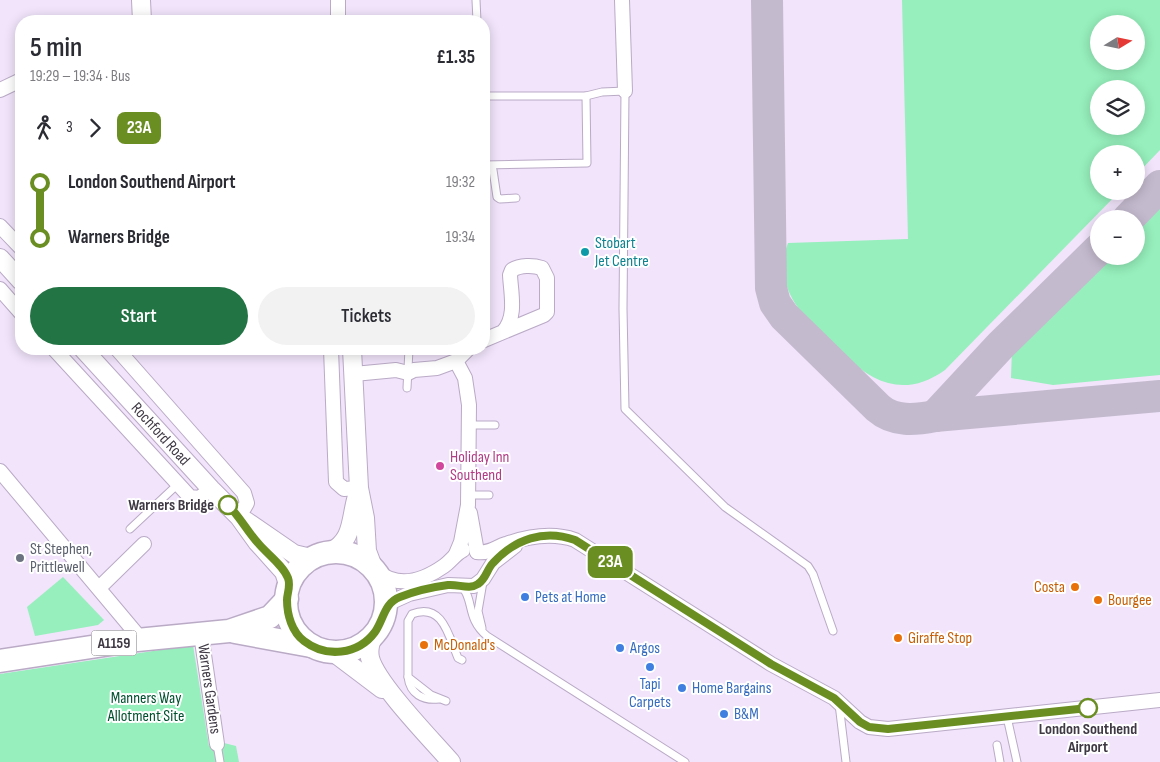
<!DOCTYPE html>
<html lang="en">
<head>
<meta charset="utf-8">
<style>
  body { margin:0; font-family:"Sofia Sans Condensed",sans-serif; background:#f2f2f3; color:#2b2b33; height:100vh; display:flex; flex-direction:column; font-size:19px; white-space:nowrap }
  * { box-sizing:border-box; margin:0 }
  p { font-size:16px; color:#7c7c81 }
  .icon { flex:none; width:28px; height:28px; fill:none; stroke:currentColor; stroke-width:2; stroke-linecap:round; stroke-linejoin:round }
  .map { position:relative; flex:1; overflow:hidden }
  .details { position:absolute; left:15px; top:15px; width:475px; height:340px; display:flex; flex-direction:column; background:#fff; border-radius:20px; box-shadow:0 2px 12px #0003 }
  .details>* { flex:none }
  .badge { padding:0 10px; border-radius:8px; font-size:18px; line-height:32px }
  .needle { width:32px; rotate:80deg }
  .controls { position:absolute; left:1090px; top:15px; display:grid; gap:10px }
  .controls a { display:grid; place-items:center; width:55px; height:55px; border-radius:50%; background:#fff; box-shadow:0 2px 12px #0003; font-size:25px }
  .map>.badge { position:absolute; translate:-50% -50%; box-shadow:0 0 0 2px #fff }
  .legs { display:flex; align-items:center; gap:8px; height:55px; padding:0 15px; font-size:16px }
  .legs p { margin-inline-start:auto }
  .headline { display:flex; align-items:center; justify-content:space-between; height:85px; padding:0 15px }
  h1 { font-size:28px; font-weight:600; line-height:38px }
  .button { display:flex; gap:10px; margin-top:auto; padding:10px 15px }
  .button a { flex:1; height:58px; border-radius:30px; background:#237445; color:#fff; font-size:20px; font-weight:600; line-height:58px; text-align:center }
  .button a+a { background:#f2f2f3; color:#2b2b33 }
  ul { padding:0 15px; list-style:none }
  li { display:flex; align-items:center; gap:18px; height:55px; font-size:19px }
  li i { display:grid; place-items:center; width:8px; height:100%; margin:0 6px; background:currentColor }
  li i::after { content:''; width:12px; height:12px; margin:-6px; border:4px solid; border-radius:50%; background:#fff }
  li p { margin-inline-start:auto }
  li:first-child i { background:linear-gradient(#0000 50%,currentColor 0) }
  li:last-child i { background:linear-gradient(currentColor 50%,#0000 0) }
  .map>svg:first-child { display:block }
  .green { fill:#96efbc; fill-rule:evenodd }
  .lines { fill:none; stroke-linecap:round; stroke-linejoin:round }
  .taxiway { stroke:#c4bace; stroke-width:32 }
  .service-casing { stroke:#baaac6; stroke-width:9 }
  .minor-casing { stroke:#baaac6; stroke-width:16 }
  .tertiary-casing { stroke:#baaac6; stroke-width:20 }
  .primary-casing { stroke:#baaac6; stroke-width:25 }
  .service { stroke:#fff; stroke-width:7 }
  .minor { stroke:#fff; stroke-width:14 }
  .tertiary { stroke:#fff; stroke-width:18 }
  .primary { stroke:#fff; stroke-width:22 }
  .line-1-casing { stroke:#fff; stroke-width:11 }
  .line-1 { stroke:#6b8e23; stroke-width:8 }
  .culture-dot { fill:#0f9aa8; stroke:#fff; stroke-width:2 }
  .hotel-dot { fill:#d1479c; stroke:#fff; stroke-width:2 }
  .stop-1-dot { fill:#fff; stroke:#6b8e23; stroke-width:2.5 }
  .worship-dot { fill:#6b7280; stroke:#fff; stroke-width:2 }
  .food-dot { fill:#e8710a; stroke:#fff; stroke-width:2 }
  .shop-dot { fill:#3f7fe0; stroke:#fff; stroke-width:2 }
  .labels { text-anchor:middle; dominant-baseline:central; stroke-width:4; stroke-linejoin:round; paint-order:stroke }
  .shield { fill:#fff; stroke:#79747c; stroke-width:1 }
  .shield-label { font-size:15px; font-weight:bold; fill:#3f3944 }
  .culture-label { font-size:16px; fill:#0d838f; stroke:#fff; text-anchor:start }
  .street-label { font-size:16px; fill:#3f3944; stroke:#fff }
  .hotel-label { font-size:16px; fill:#b23c85; stroke:#fff; text-anchor:start }
  .stop-label { font-size:16px; font-weight:bold; fill:#3f3944; stroke:#fff; text-anchor:end }
  .worship-label { font-size:16px; fill:#5b616d; stroke:#fff; text-anchor:start }
  .food-label { font-size:16px; fill:#c56008; stroke:#fff; text-anchor:start }
  .shop-label { font-size:16px; fill:#366cbe; stroke:#fff; text-anchor:start }
  .park-label { font-size:16px; fill:#00502f; stroke:#fff }
</style>
</head>
<body>
<div class="map">
<svg width="1160" height="762" viewBox="0 0 1160 762">
  <rect width="100%" height="100%" fill="#f1e4fb"/>
  <g class="green">
    <path d="M 902,0 L 1160,0 L 1160,150 L 1136,175 L 1136,154 L 1099,154 L 1099,191 L 1120,191 L 945,370 C 882,415 840,349 799,309 C 784,288 779,267 788,243 L 908,239 ZM 1099,24 L 1136,24 L 1136,61 L 1099,61 ZM 1099,89 L 1136,89 L 1136,126 L 1099,126 Z"/>
    <polygon points="1160,198 1160,375 1053,385 1011,378 1012,348 1103,256 1136,256 1136,222"/>
    <polygon points="63,577 104,620 98,625 35,636 27,607"/>
    <polygon points="193,645 209,746 224,743 236,746 239,762 0,762 0,674"/>
  </g>
  <g class="lines">
    <g class="taxiway">
      <path d="M 767,0 L 771,288 L 775,303 L 784,316 L 878,408 C 894,422 915,420 935,416 L 1160,396"/>
      <polyline points="1128,219 1160,186"/>
      <polyline points="935,416 1001,345 1099,249"/>
    </g>
    <defs>
      <g id="service">
        <polyline points="476,0 477,21"/>
        <polyline points="484,96 586,96 602,92 625,91 623,309 625,409 725,507 808,566 813,574 833,631"/>
        <polyline points="484,165 587,163 586,96"/>
        <polyline points="488,165 493,170 497,197 500,199 516,198"/>
        <polyline points="407,388 409,349"/>
        <polyline points="469,425 495,425"/>
        <polyline points="468,495 489,495"/>
        <polyline points="130,529 178,484"/>
        <path d="M 462,587 C 474,599 466,619 487,636 L 685,762"/>
        <polyline points="482,628 478,611 483,582"/>
        <path d="M 408,677 C 410,694 423,701 439,699"/>
        <path d="M 446,701 L 431,695 L 408,677 L 408,621 L 412,614 C 443,602 449,637 458,658 L 462,660"/>
        <polyline points="839,704 846,762"/>
        <polyline points="1007,717 1017,762"/>
        <polyline points="217,744 220,762"/>
        <polyline points="997,745 1000,762"/>
      </g>
      <g id="minor">
        <polyline points="338,0 338,21"/>
        <polyline points="622,0 625,91"/>
        <polyline points="0,90 21,80"/>
        <polyline points="0,226 21,248"/>
        <polyline points="0,289 21,313"/>
        <path d="M 484,340 L 544,315 L 547,312 L 547,278 L 542,268 C 533,265 520,265 512,270 L 510,275 C 511,294 517,317 503,332"/>
        <polyline points="54,349 190,497 199,498 211,489"/>
        <polyline points="117,349 244,493 247,503 239,517"/>
        <polyline points="331,349 336,482 344,489 359,488"/>
        <polyline points="354,374 396,370 408,373 414,370 437,368 456,361 468,349"/>
        <polyline points="0,471 135,632 137,640"/>
        <polyline points="470,513 477,552"/>
        <path d="M 477,552 C 489,554 496,547 506,544 C 529,536 552,532 575,540 L 771,664 L 834,698 L 860,722 L 869,727 L 888,729 L 1160,700"/>
        <polyline points="456,554 461,542 468,505 469,405 465,378 456,361"/>
        <path d="M 378,572 C 399,589 424,580 444,566 C 451,561 455,554 463,550"/>
        <polyline points="99,588 144,544"/>
        <polyline points="384,611 389,603 409,594 448,585 474,586 483,579 493,563 515,546"/>
        <polyline points="201,634 217,744"/>
      </g>
      <g id="tertiary">
        <polyline points="141,0 142,21"/>
        <polyline points="0,258 21,281"/>
        <path id="s1" d="M 83,349 L 211,489 L 239,517 L 257,542 L 284,572 L 289,587"/>
        <polyline points="352,349 359,488 365,518 367,551 373,567"/>
        <polyline points="246,521 294,554 311,558"/>
        <path d="M 330,552 C 354,540 350,519 357,496"/>
        <path d="M 375,632 C 371,641 368,648 370,658 C 377,684 432,740 451,762"/>
        <polyline points="333,652 382,689"/>
      </g>
      <g id="primary">
        <circle cx="336" cy="602" r="50"/>
        <polyline points="235,632 311,646"/>
        <polyline points="0,661 137,640 229,631 270,617 287,599"/>
      </g>
    </defs>
    <use href="#service" class="service-casing"/>
    <use href="#minor" class="minor-casing"/>
    <use href="#tertiary" class="tertiary-casing"/>
    <use href="#primary" class="primary-casing"/>
    <use href="#service" class="service"/>
    <use href="#minor" class="minor"/>
    <use href="#tertiary" class="tertiary"/>
    <use href="#primary" class="primary"/>
  </g>
  <g class="lines">
    <defs>
      <path id="line-1" d="M 228,505 C 240,517 247,531 258,543 C 267,554 283,565 288,578 C 291,586 287,593 287,600 C 287,615 292,632 304,641 C 326,658 358,655 375,632 C 384,619 384,603 400,597 C 415,591 433,587 448,585 C 459,584 469,590 478,584 C 486,579 487,569 493,563 C 515,539 544,529 575,540 L 771,664 L 834,698 L 860,722 L 869,727 L 888,729 L 1088,708"/>
    </defs>
    <use href="#line-1" class="line-1-casing"/>
    <use href="#line-1" class="line-1"/>
  </g>
  <circle class="culture-dot" cx="585" cy="252" r="5"/>
  <circle class="hotel-dot" cx="440" cy="466" r="5"/>
  <g class="stop-1-dot">
    <circle cx="228" cy="505" r="9"/>
    <circle cx="1088" cy="708" r="9"/>
  </g>
  <circle class="worship-dot" cx="20" cy="558" r="5"/>
  <g class="food-dot">
    <circle cx="1075" cy="587" r="5"/>
    <circle cx="1098" cy="600" r="5"/>
    <circle cx="898" cy="638" r="5"/>
    <circle cx="424" cy="645" r="5"/>
  </g>
  <g class="shop-dot">
    <circle cx="525" cy="597" r="5"/>
    <circle cx="620" cy="648" r="5"/>
    <circle cx="650" cy="667" r="5"/>
    <circle cx="682" cy="688" r="5"/>
    <circle cx="724" cy="714" r="5"/>
  </g>
  <g class="labels">
    <rect class="shield" x="91.5" y="630.5" width="45" height="25" rx="4"/>
    <g class="shield-label">
      <text x="114" y="643">A1159</text>
    </g>
    <g class="culture-label">
      <text x="595" y="243">Stobart<tspan x="595" dy="18">Jet Centre</tspan></text>
    </g>
    <g class="street-label">
      <text stroke="none"><textPath href="#s1" startOffset="115">Rochford Road</textPath></text>
      <text transform="translate(209 689) rotate(82)">Warners Gardens</text>
    </g>
    <g class="hotel-label">
      <text x="450" y="457">Holiday Inn<tspan x="450" dy="18">Southend</tspan></text>
    </g>
    <g class="stop-label">
      <text x="214" y="505">Warners Bridge</text>
      <text x="1088" y="729" text-anchor="middle">London Southend<tspan x="1088" dy="18">Airport</tspan></text>
    </g>
    <g class="worship-label">
      <text x="30" y="549">St Stephen,<tspan x="30" dy="18">Prittlewell</tspan></text>
    </g>
    <g class="food-label">
      <text x="1065" y="587" text-anchor="end">Costa</text>
      <text x="1108" y="600">Bourgee</text>
      <text x="908" y="638">Giraffe Stop</text>
      <text x="434" y="645">McDonald's</text>
    </g>
    <g class="shop-label">
      <text x="535" y="597">Pets at Home</text>
      <text x="630" y="648">Argos</text>
      <text x="650" y="684" text-anchor="middle">Tapi<tspan x="650" dy="18">Carpets</tspan></text>
      <text x="692" y="688">Home Bargains</text>
      <text x="734" y="714">B&amp;M</text>
    </g>
    <g class="park-label">
      <text x="146" y="698">Manners Way<tspan x="146" dy="18">Allotment Site</tspan></text>
    </g>
  </g>
</svg>
<div class="controls">
<a><svg class="needle" viewBox="-14 -14 28 28"><path d="M0-13l5 13h-10z" fill="#e53935"/><path d="M0 13l5-13h-10z" fill="#7c7c81"/></svg></a>
<a><svg class="icon" aria-label="layers" viewBox="0 0 24 24"><path d="M12 4l9 5-9 5-9-5zM3 14l9 5 9-5"/></svg></a>
<a>+</a>
<a>−</a>
</div>
<b class="badge" style="left:610px;top:562px;background:#6b8e23;color:#fff">23A</b>
<section class="details">
<div class="headline"><div><h1>5 min</h1><p>19:29 – 19:34 · Bus</p></div><b>£1.35</b></div>
<div class="legs"><svg class="icon" aria-label="walk" viewBox="0 0 24 24"><circle cx="13" cy="4" r="2"/><path d="M13 8l-2 6 4 7M11 14l-3 7M7 12l3-4h3l4 4"/></svg>3<svg class="icon" aria-label="forward" viewBox="0 0 24 24"><path d="M9 5l7 7-7 7"/></svg><b class="badge" style="background:#6b8e23;color:#fff">23A</b></div>
<ul>
<li><i style="color:#6b8e23"></i><b>London Southend Airport</b><p>19:32</p></li>
<li><i style="color:#6b8e23"></i><b>Warners Bridge</b><p>19:34</p></li>
</ul>
<div class="button"><a>Start</a><a>Tickets</a></div>
</section>
</div>
</body>
</html>
